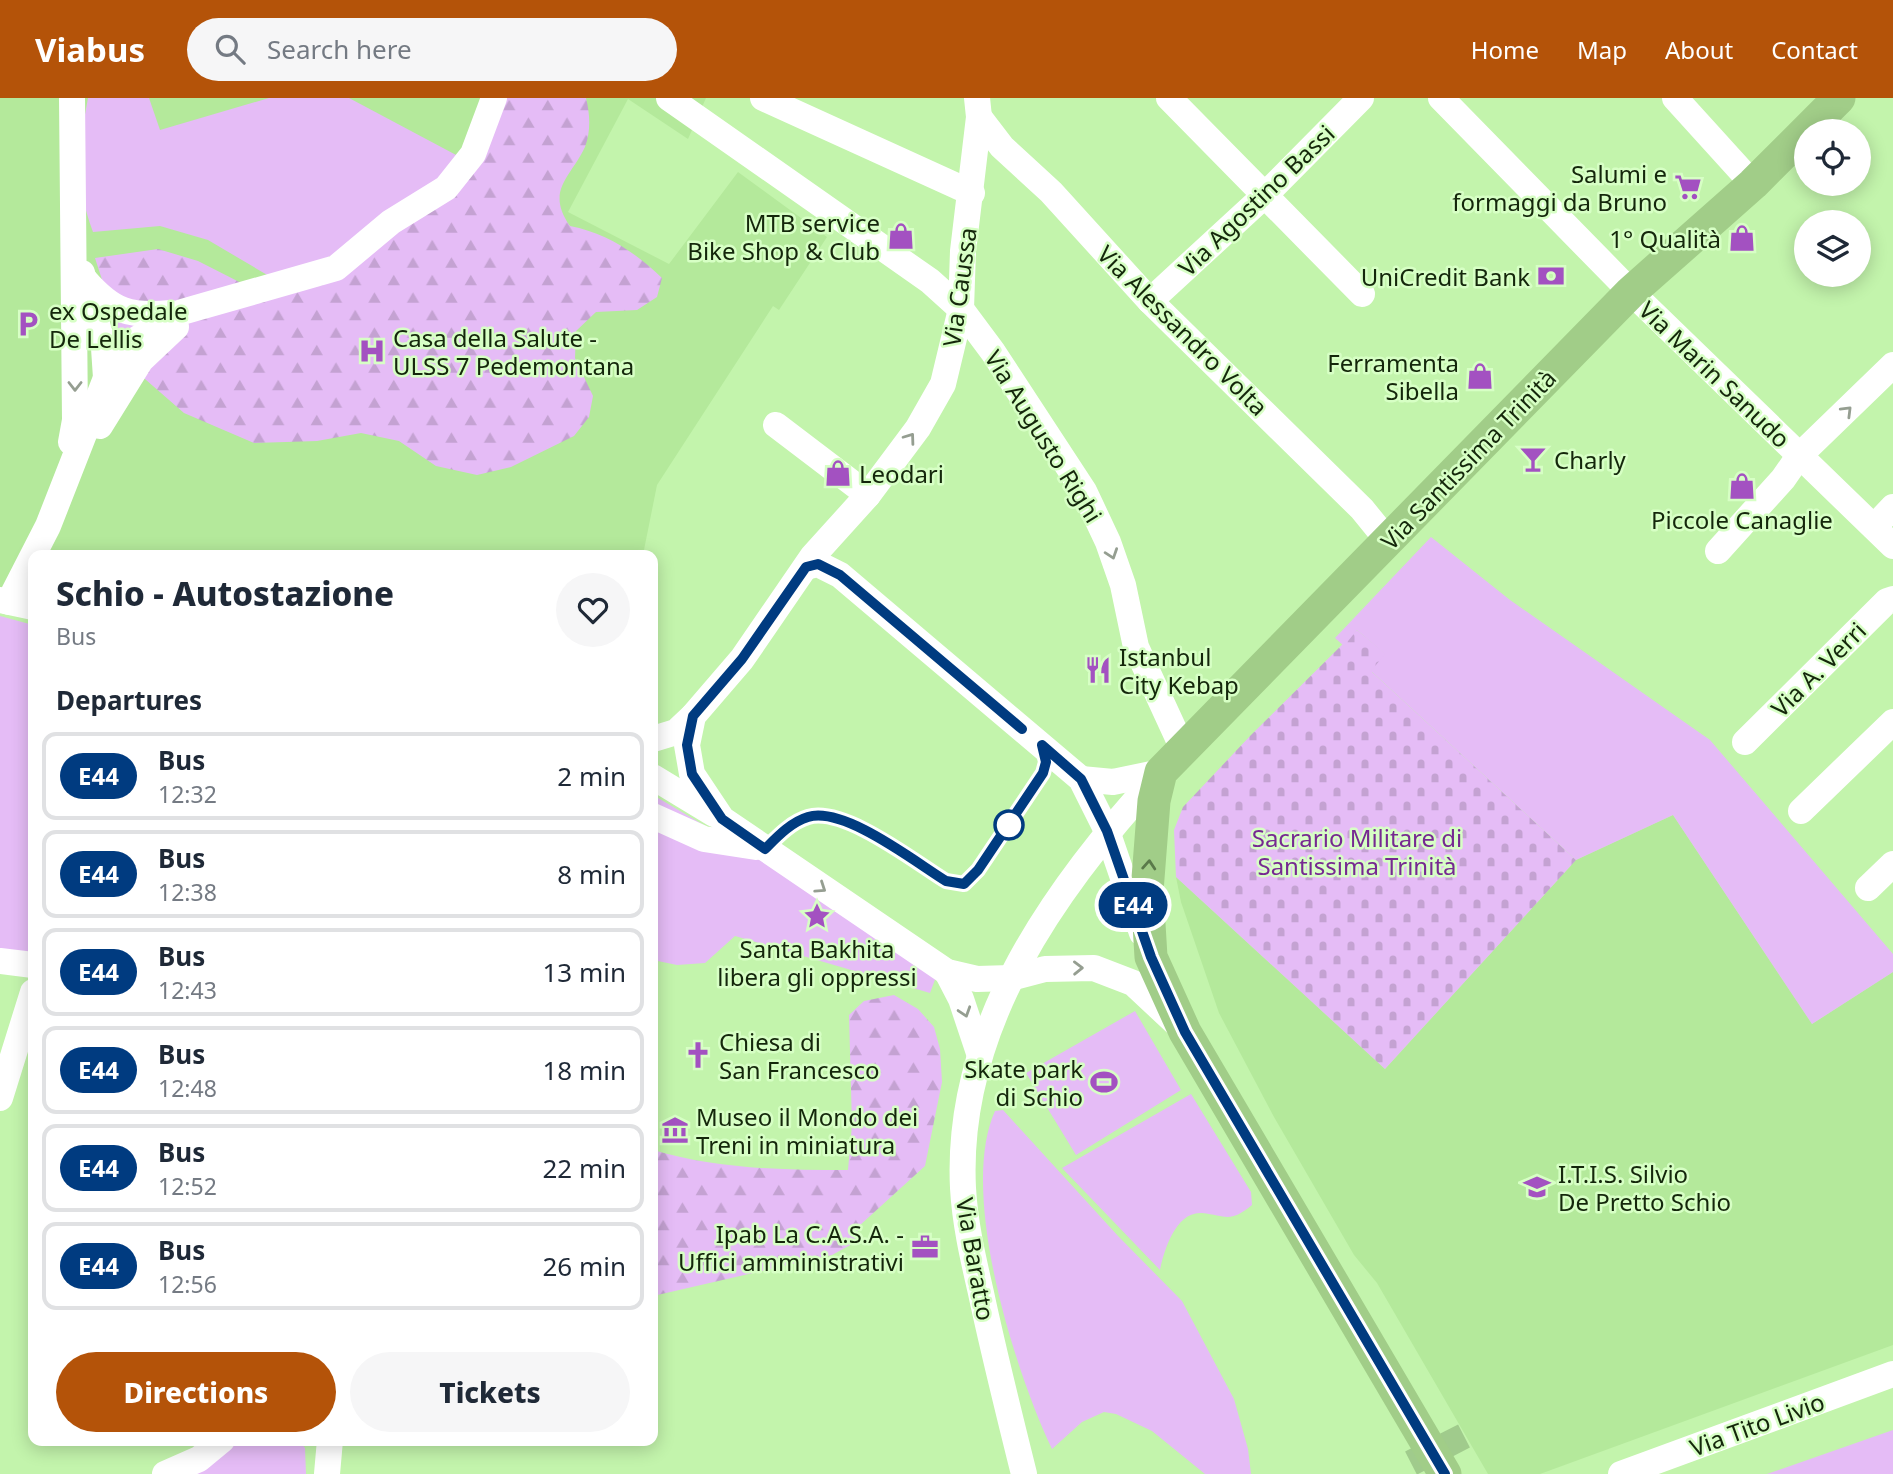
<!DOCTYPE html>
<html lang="en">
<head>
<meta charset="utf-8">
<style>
  body { margin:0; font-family:"Noto Sans",sans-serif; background:#f6f6f7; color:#1f2937; height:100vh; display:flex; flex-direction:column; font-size:26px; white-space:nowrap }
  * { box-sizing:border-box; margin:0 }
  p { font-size:23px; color:#747a83 }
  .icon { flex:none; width:38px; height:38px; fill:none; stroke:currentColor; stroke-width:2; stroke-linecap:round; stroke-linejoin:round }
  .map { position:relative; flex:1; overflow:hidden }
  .drawer { position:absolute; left:28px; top:452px; width:630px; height:896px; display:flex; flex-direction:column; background:#fff; border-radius:14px; box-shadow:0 4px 18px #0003 }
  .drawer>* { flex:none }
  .badge { padding:0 14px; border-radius:23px; font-size:24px; line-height:46px }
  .buttons { position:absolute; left:1794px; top:21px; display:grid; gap:14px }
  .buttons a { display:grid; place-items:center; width:77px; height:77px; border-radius:50%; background:#fff; box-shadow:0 4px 18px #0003; font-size:35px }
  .map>.badge { position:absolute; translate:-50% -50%; box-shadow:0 0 0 4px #fff }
  h2 { padding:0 28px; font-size:26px; line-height:63px }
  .round { display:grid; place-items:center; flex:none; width:74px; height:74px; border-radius:37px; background:#f6f6f7 }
  .overview { display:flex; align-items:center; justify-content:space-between; height:119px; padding:0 28px }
  h1 { font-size:33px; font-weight:800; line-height:52px }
  .action { display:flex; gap:14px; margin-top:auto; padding:14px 28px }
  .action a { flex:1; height:80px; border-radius:42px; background:#b45309; color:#fff; font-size:28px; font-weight:800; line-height:80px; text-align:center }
  .action a+a { background:#f6f6f7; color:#1f2937 }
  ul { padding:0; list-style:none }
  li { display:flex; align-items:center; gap:21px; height:88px; margin:0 14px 10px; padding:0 14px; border:4px solid #e0e1e3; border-radius:14px }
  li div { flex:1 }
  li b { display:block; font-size:26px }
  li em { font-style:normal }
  li .badge { min-width:77px; font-weight:700; text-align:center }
  header { display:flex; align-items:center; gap:42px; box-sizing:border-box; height:98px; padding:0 35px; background:#b45309; color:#fff }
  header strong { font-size:33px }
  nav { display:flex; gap:38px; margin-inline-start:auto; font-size:24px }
  .search { width:490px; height:63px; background:#f6f6f7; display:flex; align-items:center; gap:18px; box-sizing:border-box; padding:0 24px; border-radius:38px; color:#747a83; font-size:26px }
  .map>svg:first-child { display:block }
  .built { fill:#b4e99b }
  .forest { fill:url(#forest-firs) }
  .cemetery { fill:url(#cemetery-stones) }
  .park { fill:#e5bcf6 }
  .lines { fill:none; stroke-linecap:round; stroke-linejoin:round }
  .minor-tunnel { stroke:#a0cb8c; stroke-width:26; stroke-dasharray:26 13; stroke-linecap:butt }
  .minor { stroke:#fff; stroke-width:26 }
  .major { stroke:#a1cd88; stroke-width:33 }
  .oneway { stroke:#959e91 }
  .oneway2 { stroke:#5a7a4a }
  .line-casing { stroke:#fff; stroke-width:16 }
  .line { stroke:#003b80; stroke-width:10 }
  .stop-dot { fill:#fff; stroke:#003b80; stroke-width:3.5 }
  .labels { text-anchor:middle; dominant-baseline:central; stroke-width:5; stroke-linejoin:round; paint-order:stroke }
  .poi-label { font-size:24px; fill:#14270b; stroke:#d7ffc5; text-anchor:start }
  .street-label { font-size:24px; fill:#14270b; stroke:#d7ffc5 }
  .park-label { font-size:24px; fill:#762991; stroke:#d7ffc5 }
</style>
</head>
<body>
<header>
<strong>Viabus</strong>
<div class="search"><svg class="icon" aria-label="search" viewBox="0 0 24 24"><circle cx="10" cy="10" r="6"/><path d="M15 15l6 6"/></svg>Search here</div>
<nav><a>Home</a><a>Map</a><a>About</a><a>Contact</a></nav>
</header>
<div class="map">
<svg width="1893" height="1376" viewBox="0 0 1893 1376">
  <defs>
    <pattern id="forest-firs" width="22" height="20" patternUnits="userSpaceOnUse" patternTransform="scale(1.75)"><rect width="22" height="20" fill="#e5bcf6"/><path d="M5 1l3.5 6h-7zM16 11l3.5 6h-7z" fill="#c4a2d2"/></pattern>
    <pattern id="cemetery-stones" width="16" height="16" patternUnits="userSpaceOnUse" patternTransform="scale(1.75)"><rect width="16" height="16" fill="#e5bcf6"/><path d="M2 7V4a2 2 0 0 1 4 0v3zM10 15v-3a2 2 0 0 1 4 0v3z" fill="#c4a2d2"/></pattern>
  </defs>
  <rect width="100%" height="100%" fill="#c3f4ac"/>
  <g class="built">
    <polygon points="0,0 706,0 688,41 628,1 568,114 669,166 738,74 827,139 779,212 773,208 657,387 643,457 33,457 33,505 0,499"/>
    <polygon points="1673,717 1812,926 1893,874 1893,1247 1540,1376 1488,1376 1377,1185 1354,1157 1274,1019 1219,915 1181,804 1176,779 1385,971 1576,762"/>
  </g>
  <g class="forest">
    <path d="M 503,0 L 586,0 C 590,16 591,33 585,49 C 571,79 545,92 570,128 C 606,135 635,154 662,180 L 657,199 L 637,212 L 596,214 L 576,233 L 575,260 L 593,298 L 589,319 L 574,338 L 511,369 L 477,377 L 436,368 L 399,343 L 361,335 L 317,343 L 254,345 L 184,315 L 130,268 L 95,160 L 158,151 L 198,163 L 267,198 L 448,96 Z"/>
    <path d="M 894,897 L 918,911 L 934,929 L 940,951 L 942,984 L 925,1068 L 859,1128 L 854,1145 L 832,1157 L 653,1198 L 653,1052 C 717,1071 782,1072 848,1072 L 852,1027 L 849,917 L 864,903 Z"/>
  </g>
  <polygon class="cemetery" points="1357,532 1386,556 1372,574 1576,762 1385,971 1176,779 1174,732 1183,709 1251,637"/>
  <g class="park">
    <path d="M 88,0 L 149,0 L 160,32 L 269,0 L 349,0 L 458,58 C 427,122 335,162 269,178 L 208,142 L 160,128 L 93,134 C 74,82 78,54 88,0 Z"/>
    <polygon points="1431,439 1510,502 1710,642 1893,856 1893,874 1812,926 1673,717 1576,762 1371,573 1385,556 1357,532 1344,548 1335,540"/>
    <polygon points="0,518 33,527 33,857 0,853"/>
    <polygon points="653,697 741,749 936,879 930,895 735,838 705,865 677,867 653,862"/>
    <polygon points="1135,913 1181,992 1076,1057 1026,975"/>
    <path d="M 1191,996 L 1251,1094 L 1252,1107 C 1230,1125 1227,1118 1202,1115 C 1176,1113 1164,1152 1160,1172 L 1062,1070 Z"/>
    <path d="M 1003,1012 L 1118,1138 L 1182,1203 L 1234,1301 L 1248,1351 L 1251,1376 L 1205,1376 L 1152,1333 L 1116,1316 L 1104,1314 L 1082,1324 L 1052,1351 C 1015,1273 958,1095 995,1013 Z"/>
    <polygon points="1893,1332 1893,1376 1767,1376"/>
    <polygon points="230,1342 299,1342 305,1350 306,1376 175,1376"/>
  </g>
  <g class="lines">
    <polyline class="minor-tunnel" points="1411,1365 1464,1338"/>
    <g class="minor">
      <polyline points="669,0 930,183 961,211 993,254 1084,393 1108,444 1123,487 1136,549 1183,651"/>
      <polyline points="763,0 972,95"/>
      <polyline points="977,0 979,19 963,153 961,211 943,286 918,330 868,397 812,459 742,561 693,618 687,647 692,676 722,721 947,874 977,881 1011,880 1045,871 1094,870 1133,885 1179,928"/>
      <polyline points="1169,0 1362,196"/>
      <polyline points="1441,0 1631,194 1893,448"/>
      <polyline points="1675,0 1753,86"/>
      <polyline points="979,19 1002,49 1051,94 1150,203 1362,411 1388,443"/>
      <polyline points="82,175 104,250 106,280"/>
      <path d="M 85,182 C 113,214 130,219 171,215"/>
      <polyline points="1150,203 1264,98 1361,0"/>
      <polyline points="776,327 868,397"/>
      <polyline points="100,328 141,262 176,229"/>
      <polyline points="71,344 75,322 72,0"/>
      <polyline points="1874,429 1893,409"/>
      <polyline points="1718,453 1783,381 1799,358 1893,267"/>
      <polyline points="806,469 818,466 840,477 1081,681 1107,733 1142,835"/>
      <polyline points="0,502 33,509"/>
      <polyline points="9,504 48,428 106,280 132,244 182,214 336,170 391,124 446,90 473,56 494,0"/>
      <polyline points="653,641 676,634 693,618"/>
      <polyline points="1745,644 1887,503 1893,501"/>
      <polyline points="653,679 714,716"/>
      <polyline points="1081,681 1113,684 1161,674"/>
      <polyline points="1801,713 1893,624"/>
      <polyline points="653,718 704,741 756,749"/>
      <polyline points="1868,790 1893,766"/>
      <polyline points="0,863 33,867"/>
      <polyline points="947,874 961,901 979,955"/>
      <polyline points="0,1000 33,894"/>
      <polyline points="165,1376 199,1361 222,1342"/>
      <polyline points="327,1376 330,1342"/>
      <path d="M 1024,1376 C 1009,1316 994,1256 981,1195 C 973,1160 965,1126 963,1090 C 955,928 1056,788 1161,674"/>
      <polyline points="1621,1376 1893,1276"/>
    </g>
    <polyline class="major" points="1445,1376 1185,934 1151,859 1147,793 1154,703 1161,674 1631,194 1753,86 1839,0"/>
  </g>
  <defs><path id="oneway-chevron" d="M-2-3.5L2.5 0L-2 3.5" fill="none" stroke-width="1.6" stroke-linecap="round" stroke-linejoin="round" transform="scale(1.75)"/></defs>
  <g class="oneway">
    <use href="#oneway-chevron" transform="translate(75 288) rotate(90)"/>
    <use href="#oneway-chevron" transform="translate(1847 313) rotate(-45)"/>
    <use href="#oneway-chevron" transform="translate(910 340) rotate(-54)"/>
    <use href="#oneway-chevron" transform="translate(1112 456) rotate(71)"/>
    <use href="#oneway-chevron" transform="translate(821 790) rotate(34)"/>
    <use href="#oneway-chevron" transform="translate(1078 870) rotate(-1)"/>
    <use href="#oneway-chevron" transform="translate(965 914) rotate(72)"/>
  </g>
  <use class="oneway2" href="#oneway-chevron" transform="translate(1149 767) rotate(-86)"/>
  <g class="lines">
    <defs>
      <path id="line" d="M 1022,631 L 840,477 L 818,466 L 806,469 L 742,561 L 693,618 L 687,647 L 692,676 L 722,721 L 765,751 C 777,739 791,724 808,719 C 844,708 915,764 946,783 L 964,786 L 978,772 L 1043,675 L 1046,664 L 1042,647 L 1081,681 L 1107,733 L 1151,859 L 1185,934 L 1445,1376"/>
    </defs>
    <use href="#line" class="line-casing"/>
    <use href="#line" class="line"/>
  </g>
  <defs>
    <symbol id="supermarket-bare" viewBox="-9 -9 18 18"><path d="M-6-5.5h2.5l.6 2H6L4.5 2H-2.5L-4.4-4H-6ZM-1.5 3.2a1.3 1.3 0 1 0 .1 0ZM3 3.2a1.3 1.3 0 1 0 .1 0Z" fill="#a351c1" stroke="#d7ffc5" stroke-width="2.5" paint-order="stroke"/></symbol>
    <symbol id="shop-bare" viewBox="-9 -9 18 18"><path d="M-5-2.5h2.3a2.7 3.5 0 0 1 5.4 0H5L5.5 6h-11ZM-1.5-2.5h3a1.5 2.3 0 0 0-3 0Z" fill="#a351c1" stroke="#d7ffc5" stroke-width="2.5" paint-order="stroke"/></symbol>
    <symbol id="bank-bare" viewBox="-9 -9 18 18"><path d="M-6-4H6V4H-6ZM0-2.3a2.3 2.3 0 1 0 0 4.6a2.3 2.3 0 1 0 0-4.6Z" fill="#a351c1" stroke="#d7ffc5" stroke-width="2.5" paint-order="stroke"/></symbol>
    <symbol id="parking-bare" viewBox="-9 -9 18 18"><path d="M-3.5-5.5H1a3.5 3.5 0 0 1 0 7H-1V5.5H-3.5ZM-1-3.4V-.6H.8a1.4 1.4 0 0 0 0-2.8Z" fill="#a351c1" stroke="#d7ffc5" stroke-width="2.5" paint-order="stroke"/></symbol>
    <symbol id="hospital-bare" viewBox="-9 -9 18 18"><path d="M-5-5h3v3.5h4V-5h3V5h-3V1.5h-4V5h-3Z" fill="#a351c1" stroke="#d7ffc5" stroke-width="2.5" paint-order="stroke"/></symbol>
    <symbol id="bar-bare" viewBox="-9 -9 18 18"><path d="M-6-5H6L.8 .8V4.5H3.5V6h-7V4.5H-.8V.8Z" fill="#a351c1" stroke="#d7ffc5" stroke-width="2.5" paint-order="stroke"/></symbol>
    <symbol id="restaurant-bare" viewBox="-9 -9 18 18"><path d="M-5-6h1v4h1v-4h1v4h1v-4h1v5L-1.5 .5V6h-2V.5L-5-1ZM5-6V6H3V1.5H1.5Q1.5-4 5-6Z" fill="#a351c1" stroke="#d7ffc5" stroke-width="2.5" paint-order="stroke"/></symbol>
    <symbol id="sight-bare" viewBox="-9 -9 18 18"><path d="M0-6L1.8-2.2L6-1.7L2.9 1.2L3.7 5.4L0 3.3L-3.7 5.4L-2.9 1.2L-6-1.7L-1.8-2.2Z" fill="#a351c1" stroke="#d7ffc5" stroke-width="2.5" paint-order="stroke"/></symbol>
    <symbol id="church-bare" viewBox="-9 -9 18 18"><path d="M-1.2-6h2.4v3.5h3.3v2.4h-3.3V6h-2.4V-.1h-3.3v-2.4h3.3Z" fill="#a351c1" stroke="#d7ffc5" stroke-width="2.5" paint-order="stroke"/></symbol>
    <symbol id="stadium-bare" viewBox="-9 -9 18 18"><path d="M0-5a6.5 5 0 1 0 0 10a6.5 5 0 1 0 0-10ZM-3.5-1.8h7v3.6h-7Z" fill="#a351c1" stroke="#d7ffc5" stroke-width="2.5" paint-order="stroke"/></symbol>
    <symbol id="museum-bare" viewBox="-9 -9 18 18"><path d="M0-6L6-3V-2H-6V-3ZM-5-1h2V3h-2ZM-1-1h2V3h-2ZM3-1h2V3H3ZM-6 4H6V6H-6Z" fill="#a351c1" stroke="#d7ffc5" stroke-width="2.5" paint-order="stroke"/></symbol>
    <symbol id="school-bare" viewBox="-9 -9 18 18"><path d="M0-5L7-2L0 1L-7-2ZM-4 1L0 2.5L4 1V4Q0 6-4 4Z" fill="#a351c1" stroke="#d7ffc5" stroke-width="2.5" paint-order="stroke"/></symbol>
    <symbol id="office-bare" viewBox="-9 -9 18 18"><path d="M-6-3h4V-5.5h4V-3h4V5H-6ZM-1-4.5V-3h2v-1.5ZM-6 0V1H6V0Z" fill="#a351c1" stroke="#d7ffc5" stroke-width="2.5" paint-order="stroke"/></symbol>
  </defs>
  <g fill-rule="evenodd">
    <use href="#supermarket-bare" x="1669" y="70" width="38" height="38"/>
    <use href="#shop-bare" x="882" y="119" width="38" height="38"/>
    <use href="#shop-bare" x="1723" y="121" width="38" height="38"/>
    <use href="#bank-bare" x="1532" y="159" width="38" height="38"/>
    <use href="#parking-bare" x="9" y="207" width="38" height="38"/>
    <use href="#hospital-bare" x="353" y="234" width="38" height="38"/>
    <use href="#shop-bare" x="1461" y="259" width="38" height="38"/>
    <use href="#bar-bare" x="1514" y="342" width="38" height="38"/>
    <use href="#shop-bare" x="819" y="356" width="38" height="38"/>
    <use href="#shop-bare" x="1723" y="369" width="38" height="38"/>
    <use href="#restaurant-bare" x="1079" y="553" width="38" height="38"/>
    <use href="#sight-bare" x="798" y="799" width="38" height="38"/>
    <use href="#church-bare" x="679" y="938" width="38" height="38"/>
    <use href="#stadium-bare" x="1085" y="965" width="38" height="38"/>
    <use href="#museum-bare" x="656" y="1013" width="38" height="38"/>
    <use href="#school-bare" x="1518" y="1070" width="38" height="38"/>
    <use href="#office-bare" x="906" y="1130" width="38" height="38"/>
  </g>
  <circle class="stop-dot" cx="1009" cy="727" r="14"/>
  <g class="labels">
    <g class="poi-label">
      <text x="1667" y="75" text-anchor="end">Salumi e<tspan x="1667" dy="28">formaggi da Bruno</tspan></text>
      <text x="880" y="124" text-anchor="end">MTB service<tspan x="880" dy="28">Bike Shop &amp; Club</tspan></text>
      <text x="1721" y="140" text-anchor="end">1° Qualità</text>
      <text x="1530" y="178" text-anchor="end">UniCredit Bank</text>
      <text x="49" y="212">ex Ospedale<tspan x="49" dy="28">De Lellis</tspan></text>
      <text x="393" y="239">Casa della Salute -<tspan x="393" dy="28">ULSS 7 Pedemontana</tspan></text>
      <text x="1459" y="264" text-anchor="end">Ferramenta<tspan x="1459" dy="28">Sibella</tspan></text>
      <text x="1554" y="361">Charly</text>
      <text x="859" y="375">Leodari</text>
      <text x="1742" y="421" text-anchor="middle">Piccole Canaglie</text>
      <text x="1119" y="558">Istanbul<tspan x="1119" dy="28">City Kebap</tspan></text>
      <text x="817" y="850" text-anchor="middle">Santa Bakhita<tspan x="817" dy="28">libera gli oppressi</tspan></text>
      <text x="719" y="943">Chiesa di<tspan x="719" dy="28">San Francesco</tspan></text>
      <text x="1083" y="970" text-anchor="end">Skate park<tspan x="1083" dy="28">di Schio</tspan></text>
      <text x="696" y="1018">Museo il Mondo dei<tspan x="696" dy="28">Treni in miniatura</tspan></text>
      <text x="1558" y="1075">I.T.I.S. Silvio<tspan x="1558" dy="28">De Pretto Schio</tspan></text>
      <text x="904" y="1135" text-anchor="end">Ipab La C.A.S.A. -<tspan x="904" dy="28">Uffici amministrativi</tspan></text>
    </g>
    <g class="street-label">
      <text transform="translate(1256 102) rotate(-44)">Via Agostino Bassi</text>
      <text transform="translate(959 189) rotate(-82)">Via Caussa</text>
      <text transform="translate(1183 232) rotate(45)">Via Alessandro Volta</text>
      <text transform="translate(1715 276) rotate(44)">Via Marin Sanudo</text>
      <text transform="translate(1044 338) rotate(58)">Via Augusto Righi</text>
      <text transform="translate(1468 361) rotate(-46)">Via Santissima Trinità</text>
      <text transform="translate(1818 571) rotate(-45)">Via A. Verri</text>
      <text transform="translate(976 1161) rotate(80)">Via Baratto</text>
      <text transform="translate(1757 1326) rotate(-20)">Via Tito Livio</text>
    </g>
    <g class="park-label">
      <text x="1357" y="739">Sacrario Militare di<tspan x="1357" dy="28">Santissima Trinità</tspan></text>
    </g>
  </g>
</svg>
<div class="buttons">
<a><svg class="icon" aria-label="locate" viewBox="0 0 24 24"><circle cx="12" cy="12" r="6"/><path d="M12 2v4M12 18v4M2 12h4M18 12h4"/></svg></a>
<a><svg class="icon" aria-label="layers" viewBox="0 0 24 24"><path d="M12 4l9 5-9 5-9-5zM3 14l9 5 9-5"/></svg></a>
</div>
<b class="badge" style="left:1133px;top:807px;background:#003b80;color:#fff">E44</b>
<section class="drawer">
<div class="overview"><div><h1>Schio - Autostazione</h1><p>Bus</p></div><a class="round"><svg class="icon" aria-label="heart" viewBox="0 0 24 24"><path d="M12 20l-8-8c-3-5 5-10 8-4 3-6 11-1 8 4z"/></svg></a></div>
<h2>Departures</h2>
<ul>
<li><span class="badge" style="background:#003b80;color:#fff">E44</span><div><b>Bus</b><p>12:32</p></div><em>2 min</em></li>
<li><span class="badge" style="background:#003b80;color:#fff">E44</span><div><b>Bus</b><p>12:38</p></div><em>8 min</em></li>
<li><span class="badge" style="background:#003b80;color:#fff">E44</span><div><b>Bus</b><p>12:43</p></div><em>13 min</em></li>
<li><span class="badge" style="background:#003b80;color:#fff">E44</span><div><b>Bus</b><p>12:48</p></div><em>18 min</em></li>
<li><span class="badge" style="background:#003b80;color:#fff">E44</span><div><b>Bus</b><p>12:52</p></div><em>22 min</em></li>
<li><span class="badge" style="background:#003b80;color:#fff">E44</span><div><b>Bus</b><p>12:56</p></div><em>26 min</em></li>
</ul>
<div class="action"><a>Directions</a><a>Tickets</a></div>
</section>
</div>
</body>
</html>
